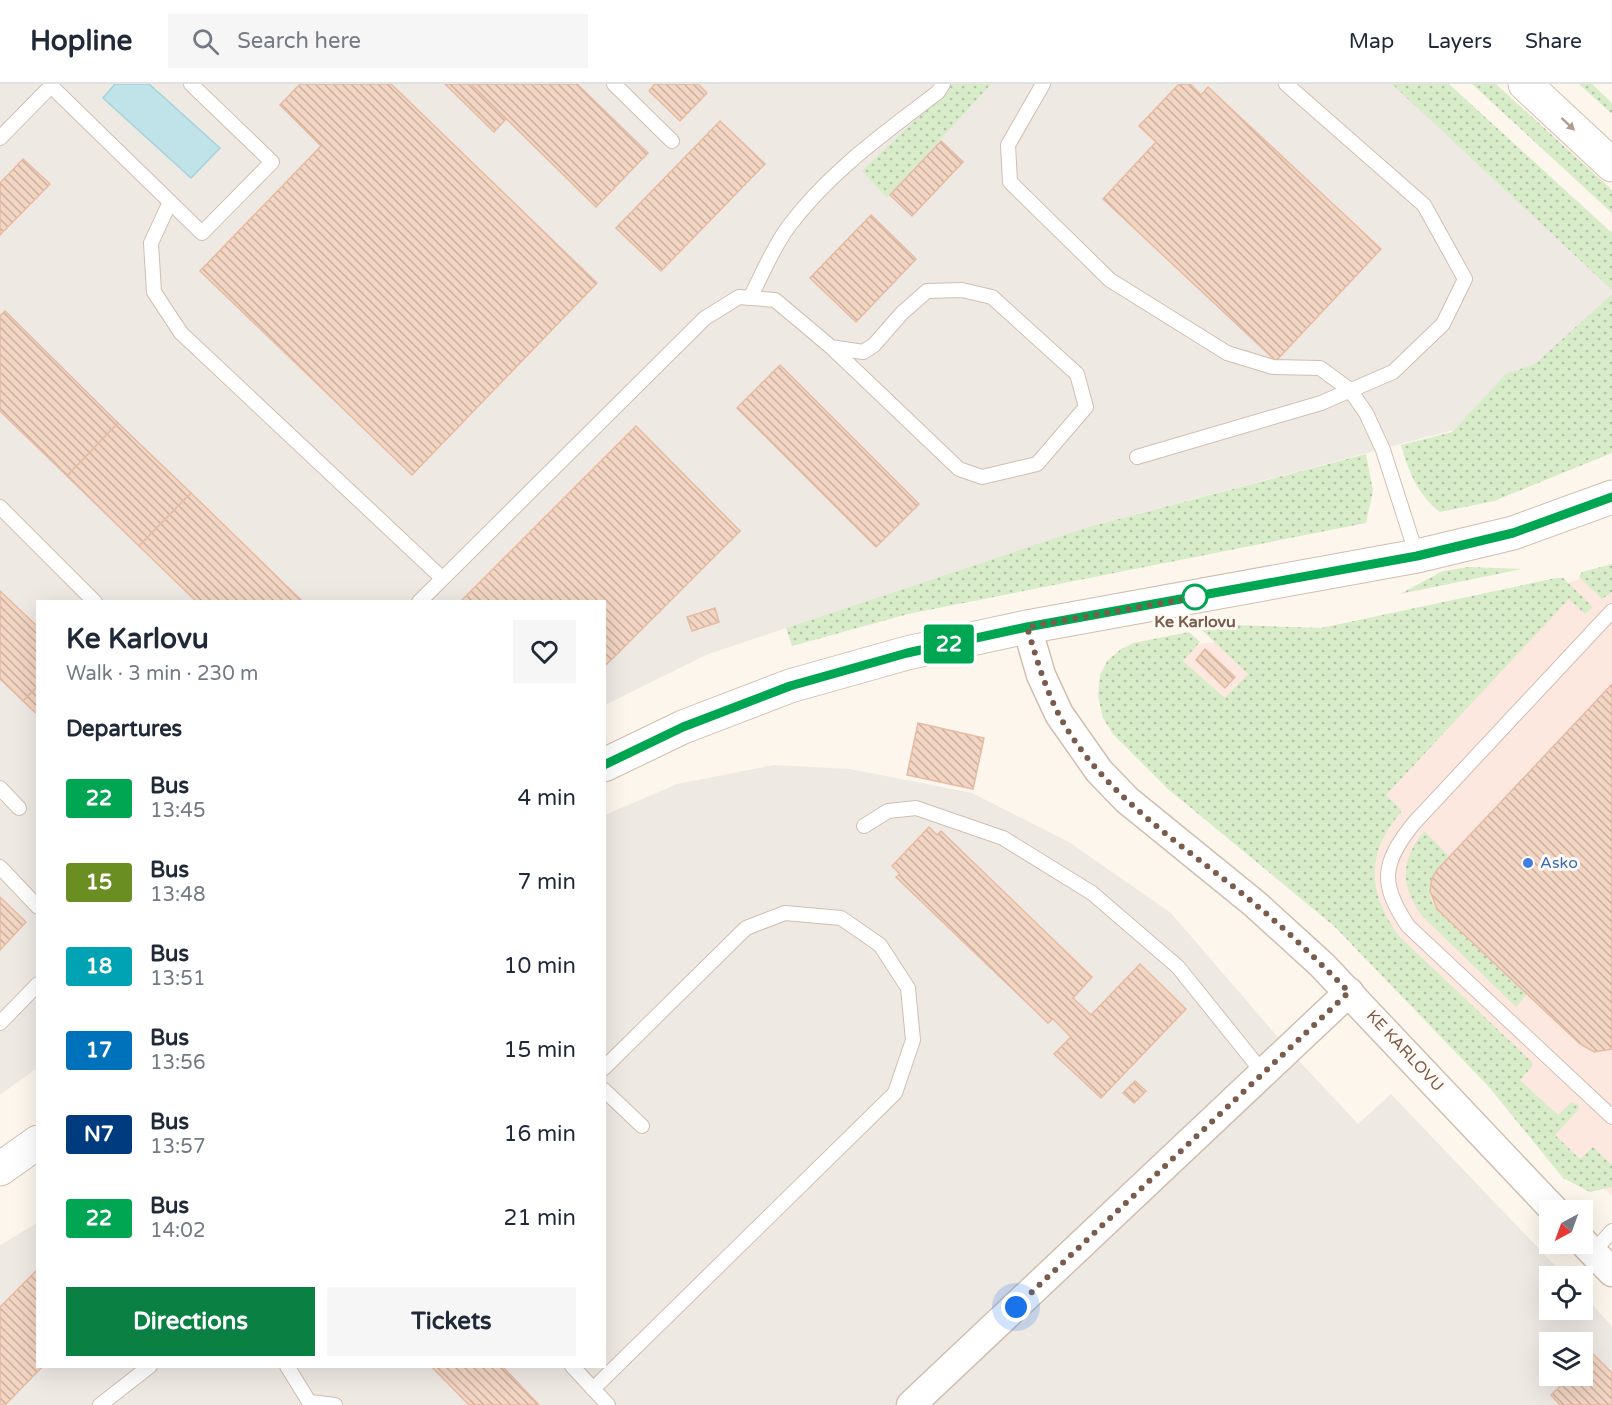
<!DOCTYPE html>
<html lang="en">
<head>
<meta charset="utf-8">
<style>
  body { margin:0; font-family:"Varela Round",sans-serif; background:#f6f6f7; color:#1f2937; height:100vh; display:flex; flex-direction:column; font-size:22px; white-space:nowrap }
  * { box-sizing:border-box; margin:0 }
  p { font-size:20px; color:#747a83 }
  .icon { flex:none; width:33px; height:33px; fill:none; stroke:currentColor; stroke-width:2; stroke-linecap:round; stroke-linejoin:round }
  .map { position:relative; flex:1; overflow:hidden }
  .side { position:absolute; left:36px; top:516px; width:570px; height:768px; display:flex; flex-direction:column; background:#fff; border-radius:0px; box-shadow:0 6px 24px #0002 }
  .side>* { flex:none }
  .badge { padding:0 12px; border-radius:4px; font-size:21px; line-height:39px }
  .needle { width:39px; rotate:221deg }
  .buttons { position:absolute; left:1539px; top:1116px; display:grid; gap:12px }
  .buttons a { display:grid; place-items:center; width:54px; height:54px; border-radius:0px; background:#fff; box-shadow:0 6px 24px #0002; font-size:30px }
  .you { position:absolute; width:30px; height:30px; margin:-15px; border:4px solid #fff; border-radius:50%; background:#1a73e8; box-shadow:0 0 0 9px #1a73e833 }
  .map>.badge { position:absolute; translate:-50% -50%; box-shadow:0 0 0 3px #fff }
  h2 { padding:0 30px; font-size:22px; line-height:54px }
  .round { display:grid; place-items:center; flex:none; width:63px; height:63px; border-radius:0px; background:#f6f6f7 }
  .headline { display:flex; align-items:center; justify-content:space-between; height:102px; padding:0 30px }
  h1 { font-size:28px; font-weight:800; line-height:45px }
  .primary-button { display:flex; gap:12px; margin-top:auto; padding:12px 30px }
  .primary-button a { flex:1; height:69px; border-radius:0px; background:#0b8043; color:#fff; font-size:24px; font-weight:800; line-height:69px; text-align:center }
  .primary-button a+a { background:#f6f6f7; color:#1f2937 }
  ul { padding:0; list-style:none }
  li { display:flex; align-items:center; gap:18px; height:84px; padding:0 30px }
  li div { flex:1 }
  li b { display:block; font-size:22px }
  li em { font-style:normal }
  li .badge { min-width:66px; font-weight:700; text-align:center }
  header { display:flex; align-items:center; gap:36px; box-sizing:border-box; height:84px; padding:0 30px; background:#fff; border-bottom:2px solid #e0e1e3 }
  header strong { font-size:28px }
  nav { display:flex; gap:33px; margin-inline-start:auto; font-size:21px }
  .search { width:420px; height:54px; background:#f6f6f7; display:flex; align-items:center; gap:15px; box-sizing:border-box; padding:0 21px; border-radius:0px; color:#747a83; font-size:22px }
  .map>svg:first-child { display:block }
  .commercial { fill:#fde8e0 }
  .industrial { fill:#efe9e4; fill-rule:evenodd }
  .green { fill:url(#green-dots) }
  .water { fill:#bfe3e8; stroke:#a5d3da; stroke-width:1.5 }
  .building { fill:url(#building-back-hatch); stroke:#e6bba3; stroke-width:1.5 }
  .lines { fill:none; stroke-linecap:round; stroke-linejoin:round }
  .service-casing { stroke:#d1beb0; stroke-width:16 }
  .minor-casing { stroke:#d1beb0; stroke-width:31 }
  .tertiary-casing { stroke:#d1beb0; stroke-width:35 }
  .secondary-casing { stroke:#d6c0b0; stroke-width:35 }
  .service { stroke:#fff; stroke-width:14 }
  .minor { stroke:#fff; stroke-width:28 }
  .tertiary { stroke:#fff; stroke-width:33 }
  .secondary { stroke:#fff; stroke-width:33 }
  .oneway { fill:#af9d94 }
  .line-casing { stroke:#fff; stroke-width:14 }
  .line { stroke:#00a651; stroke-width:9 }
  .walk { stroke:#7a5c4d; stroke-width:6; stroke-dasharray:0 10.8 }
  .stop-dot { fill:#fff; stroke:#00a651; stroke-width:3 }
  .shop-dot { fill:#3f7fe0; stroke:#fffaf3; stroke-width:2 }
  .labels { text-anchor:middle; dominant-baseline:central; stroke-width:6; stroke-linejoin:round; paint-order:stroke }
  .stop-label { font-size:16px; font-weight:bold; fill:#7a5c4d; stroke:#fffaf3 }
  .shop-label { font-size:16px; fill:#366cbe; stroke:#fffaf3; text-anchor:start }
  .street-label { font-size:16px; fill:#7a5c4d; stroke:#fffaf3 }
</style>
</head>
<body>
<header>
<strong>Hopline</strong>
<div class="search"><svg class="icon" aria-label="search" viewBox="0 0 24 24"><circle cx="10" cy="10" r="6"/><path d="M15 15l6 6"/></svg>Search here</div>
<nav><a>Map</a><a>Layers</a><a>Share</a></nav>
</header>
<div class="map">
<svg width="1612" height="1321" viewBox="0 0 1612 1321">
  <defs>
    <pattern id="green-dots" width="8" height="8" patternUnits="userSpaceOnUse" patternTransform="scale(1.5)"><rect width="8" height="8" fill="#d8ecc9"/><path d="M2 2h.1M6 6h.1" fill="none" stroke="#b4c2a5" stroke-width="1.8" stroke-linecap="round"/></pattern>
    <pattern id="building-back-hatch" width="6" height="6" patternUnits="userSpaceOnUse" patternTransform="scale(1.5)"><rect width="6" height="6" fill="#f3d5c3"/><path d="M-1 5l2 2M0 0l6 6M5-1l2 2" fill="none" stroke="#cab0a1"/></pattern>
  </defs>
  <rect width="100%" height="100%" fill="#fdf6ec"/>
  <polygon class="commercial" points="1612,484 1612,1112 1332,824 1136,600 1182,563 1258,551 1310,555 1544,507"/>
  <g class="industrial">
    <polygon points="0,0 1408,0 1612,190 1612,304 1088,443 706,571 605,621 604,518 38,518 37,984 0,1011"/>
    <path d="M 774,681 L 850,685 L 972,709 L 1069,758 L 1171,829 L 1289,966 L 1358,1040 L 1391,1010 L 1565,1192 L 1550,1192 L 1550,1226 L 1582,1226 L 1583,1211 L 1612,1242 L 1612,1321 L 0,1321 L 0,1161 L 37,1139 L 38,1282 L 604,1282 L 605,731 L 677,700 ZM 1550,1258 L 1582,1258 L 1582,1292 L 1550,1292 Z"/>
  </g>
  <g class="green">
    <polygon points="953,0 991,0 887,114 862,87"/>
    <polygon points="1392,0 1449,0 1612,149 1612,206"/>
    <polygon points="1472,0 1496,0 1612,106 1612,129"/>
    <polygon points="1579,0 1592,0 1612,19 1612,30"/>
    <path d="M 1612,210 L 1612,369 L 1494,417 L 1440,428 C 1417,410 1409,388 1401,361 L 1452,348 L 1506,290 L 1535,280 Z"/>
    <polygon points="1366,370 1373,407 1366,439 908,530 792,562 786,544 1088,443"/>
    <polygon points="1612,480 1612,508 1602,515 1579,493 1582,488"/>
    <polygon points="1469,483 1522,485 1400,510 1443,487"/>
    <path d="M 1556,494 L 1563,494 L 1593,523 L 1585,530 L 1569,515 L 1386,711 L 1402,727 C 1365,769 1367,808 1399,852 L 1532,978 L 1532,983 L 1520,996 L 1558,1031 L 1571,1018 L 1578,1021 L 1579,1025 L 1555,1051 L 1580,1075 L 1593,1063 L 1612,1081 L 1612,1103 L 1590,1108 L 1563,1094 L 1489,1003 L 1334,842 L 1168,705 L 1113,650 L 1103,634 L 1098,612 L 1100,591 L 1107,577 L 1121,565 L 1133,559 L 1189,548 L 1200,558 L 1183,577 L 1225,614 L 1248,590 L 1202,546 L 1231,541 L 1321,544 Z"/>
    <path d="M 1424,747 L 1450,773 C 1436,787 1424,800 1433,820 L 1527,910 L 1516,923 L 1422,832 C 1400,801 1400,777 1424,747 Z"/>
  </g>
  <polygon class="water" points="115,0 149,0 220,64 191,94 103,14"/>
  <g class="building">
    <polygon points="300,0 391,0 597,199 412,391 200,187 321,62 280,21"/>
    <polygon points="445,0 471,0 506,35 494,48"/>
    <polygon points="471,0 577,0 648,69 596,123"/>
    <polygon points="655,0 698,0 707,9 680,37 649,7"/>
    <polygon points="1179,0 1190,0 1201,11 1208,3 1381,165 1276,277 1103,115 1156,58 1139,42"/>
    <polygon points="720,37 765,80 661,187 616,144"/>
    <polygon points="941,57 963,78 912,132 890,111"/>
    <polygon points="23,75 50,100 0,151 0,99"/>
    <polygon points="871,131 916,175 856,238 810,194"/>
    <polygon points="5,227 118,339 67,392 0,327 0,232"/>
    <polygon points="780,281 919,420 876,463 737,324"/>
    <polygon points="118,339 191,409 139,462 67,392"/>
    <polygon points="636,342 740,447 604,583 604,518 460,518"/>
    <polygon points="191,409 303,518 197,518 139,462"/>
    <polygon points="0,507 38,543 38,602 23,617 0,595"/>
    <polygon points="715,524 719,538 692,547 687,533"/>
    <polygon points="1205,565 1235,593 1225,604 1196,576"/>
    <polygon points="1612,600 1612,965 1594,968 1580,960 1437,825 1430,807 1432,794 1437,786"/>
    <polygon points="38,602 38,631 23,617"/>
    <polygon points="918,639 984,654 973,705 907,691"/>
    <polygon points="929,743 937,751 941,747 1092,893 1073,914 1091,931 1140,880 1186,925 1101,1014 1054,970 1071,953 1053,935 1048,939 896,793 900,790 892,782"/>
    <polygon points="0,813 26,838 0,866"/>
    <polygon points="1135,997 1146,1007 1134,1019 1123,1009"/>
    <polygon points="38,1185 38,1282 43,1282 5,1321 0,1321 0,1223"/>
    <polygon points="1593,1270 1612,1289 1612,1321 1560,1321 1551,1311 1571,1292 1582,1292 1582,1280"/>
    <polygon points="431,1282 502,1282 539,1321 469,1321"/>
  </g>
  <g class="lines">
    <defs>
      <g id="service">
        <polyline points="53,0 51,2 202,149 272,78 191,0"/>
        <polyline points="614,0 672,57"/>
        <polyline points="1043,0 1008,61 1010,98 1110,196 1227,269 1273,283 1320,284 1350,306 1366,329 1383,366 1417,472"/>
        <polyline points="0,54 51,2"/>
        <polyline points="170,118 151,159 154,208 181,249 442,494"/>
        <path d="M 750,214 C 762,191 773,163 789,142 C 830,87 885,49 938,8 L 943,0"/>
        <polyline points="1137,373 1321,319 1393,288 1443,240 1465,195 1424,121 1286,0"/>
        <polyline points="0,423 95,518"/>
        <polyline points="419,518 705,234 739,213 775,216 831,263 959,385 982,393 1037,380 1086,323 1077,290 992,213 962,206 927,207 902,229 874,261 863,268 831,263"/>
        <path d="M 1612,527 L 1414,739 C 1382,779 1379,799 1408,842 L 1612,1033"/>
        <polyline points="0,704 19,724"/>
        <polyline points="864,742 888,727 916,724 1003,754 1092,809 1178,883 1264,990"/>
        <polyline points="0,783 38,823"/>
        <polyline points="0,939 38,900"/>
        <polyline points="604,1006 642,1042"/>
        <polyline points="1593,1168 1612,1147"/>
        <polyline points="287,1282 311,1321"/>
        <polyline points="572,1282 608,1321"/>
        <polyline points="593,1305 895,1009 913,956 908,904 880,861 841,834 785,829 746,844 604,984"/>
        <polyline points="311,1318 335,1321"/>
        <polyline points="100,1321 150,1282"/>
      </g>
      <g id="minor">
        <polyline points="1027,543 1041,591 1059,630 1099,687 1127,716 1255,820 1322,881 1554,1126"/>
        <polyline points="1582,1157 1612,1188"/>
        <polyline points="911,1321 1349,908"/>
      </g>
      <g id="tertiary">
        <polyline points="604,681 683,643 790,602 907,569 1027,543 1417,472 1513,449 1612,413"/>
        <polyline points="0,1085 38,1058"/>
      </g>
      <polyline id="secondary" points="1525,0 1612,81"/>
    </defs>
    <use href="#service" class="service-casing"/>
    <use href="#minor" class="minor-casing"/>
    <use href="#tertiary" class="tertiary-casing"/>
    <use href="#secondary" class="secondary-casing"/>
    <use href="#service" class="service"/>
    <use href="#minor" class="minor"/>
    <use href="#tertiary" class="tertiary"/>
    <use href="#secondary" class="secondary"/>
  </g>
  <defs><path id="oneway-solid" d="M-6-.8H1V-3.2L6.5 0L1 3.2V.8H-6Z" transform="scale(1.5)"/></defs>
  <use class="oneway" href="#oneway-solid" transform="translate(1568 40) rotate(43)"/>
  <g class="lines">
    <defs>
      <polyline id="line" points="604,681 683,643 790,602 907,569 1027,543 1417,472 1513,449 1612,413"/>
    </defs>
    <use href="#line" class="line-casing"/>
    <use href="#line" class="line"/>
    <path class="walk" d="M 1016,1223 L 1349,908 C 1319,878 1289,848 1256,821 C 1187,763 1101,712 1058,629 C 1044,601 1036,573 1027,543 L 1195,513"/>
  </g>
  <circle class="stop-dot" cx="1195" cy="513" r="12"/>
  <circle class="shop-dot" cx="1528" cy="779" r="6"/>
  <g class="labels">
    <g class="stop-label">
      <text x="1195" y="538">Ke Karlovu</text>
    </g>
    <g class="shop-label">
      <text x="1540" y="779">Asko</text>
    </g>
    <g class="street-label">
      <text transform="translate(1405 967) rotate(47)">KE KARLOVU</text>
    </g>
  </g>
</svg>
<div class="buttons">
<a><svg class="needle" viewBox="-14 -14 28 28"><path d="M0-13l5 13h-10z" fill="#e53935"/><path d="M0 13l5-13h-10z" fill="#747a83"/></svg></a>
<a><svg class="icon" aria-label="locate" viewBox="0 0 24 24"><circle cx="12" cy="12" r="6"/><path d="M12 2v4M12 18v4M2 12h4M18 12h4"/></svg></a>
<a><svg class="icon" aria-label="layers" viewBox="0 0 24 24"><path d="M12 4l9 5-9 5-9-5zM3 14l9 5 9-5"/></svg></a>
</div>
<div class="you" style="left:1016px;top:1223px"></div>
<b class="badge" style="left:949px;top:560px;background:#00a651;color:#fff">22</b>
<section class="side">
<div class="headline"><div><h1>Ke Karlovu</h1><p>Walk · 3 min · 230 m</p></div><a class="round"><svg class="icon" aria-label="heart" viewBox="0 0 24 24"><path d="M12 20l-8-8c-3-5 5-10 8-4 3-6 11-1 8 4z"/></svg></a></div>
<h2>Departures</h2>
<ul>
<li><span class="badge" style="background:#00a651;color:#fff">22</span><div><b>Bus</b><p>13:45</p></div><em>4 min</em></li>
<li><span class="badge" style="background:#6b8e23;color:#fff">15</span><div><b>Bus</b><p>13:48</p></div><em>7 min</em></li>
<li><span class="badge" style="background:#00a3b4;color:#fff">18</span><div><b>Bus</b><p>13:51</p></div><em>10 min</em></li>
<li><span class="badge" style="background:#0072bc;color:#fff">17</span><div><b>Bus</b><p>13:56</p></div><em>15 min</em></li>
<li><span class="badge" style="background:#003b80;color:#fff">N7</span><div><b>Bus</b><p>13:57</p></div><em>16 min</em></li>
<li><span class="badge" style="background:#00a651;color:#fff">22</span><div><b>Bus</b><p>14:02</p></div><em>21 min</em></li>
</ul>
<div class="primary-button"><a>Directions</a><a>Tickets</a></div>
</section>
</div>
</body>
</html>
